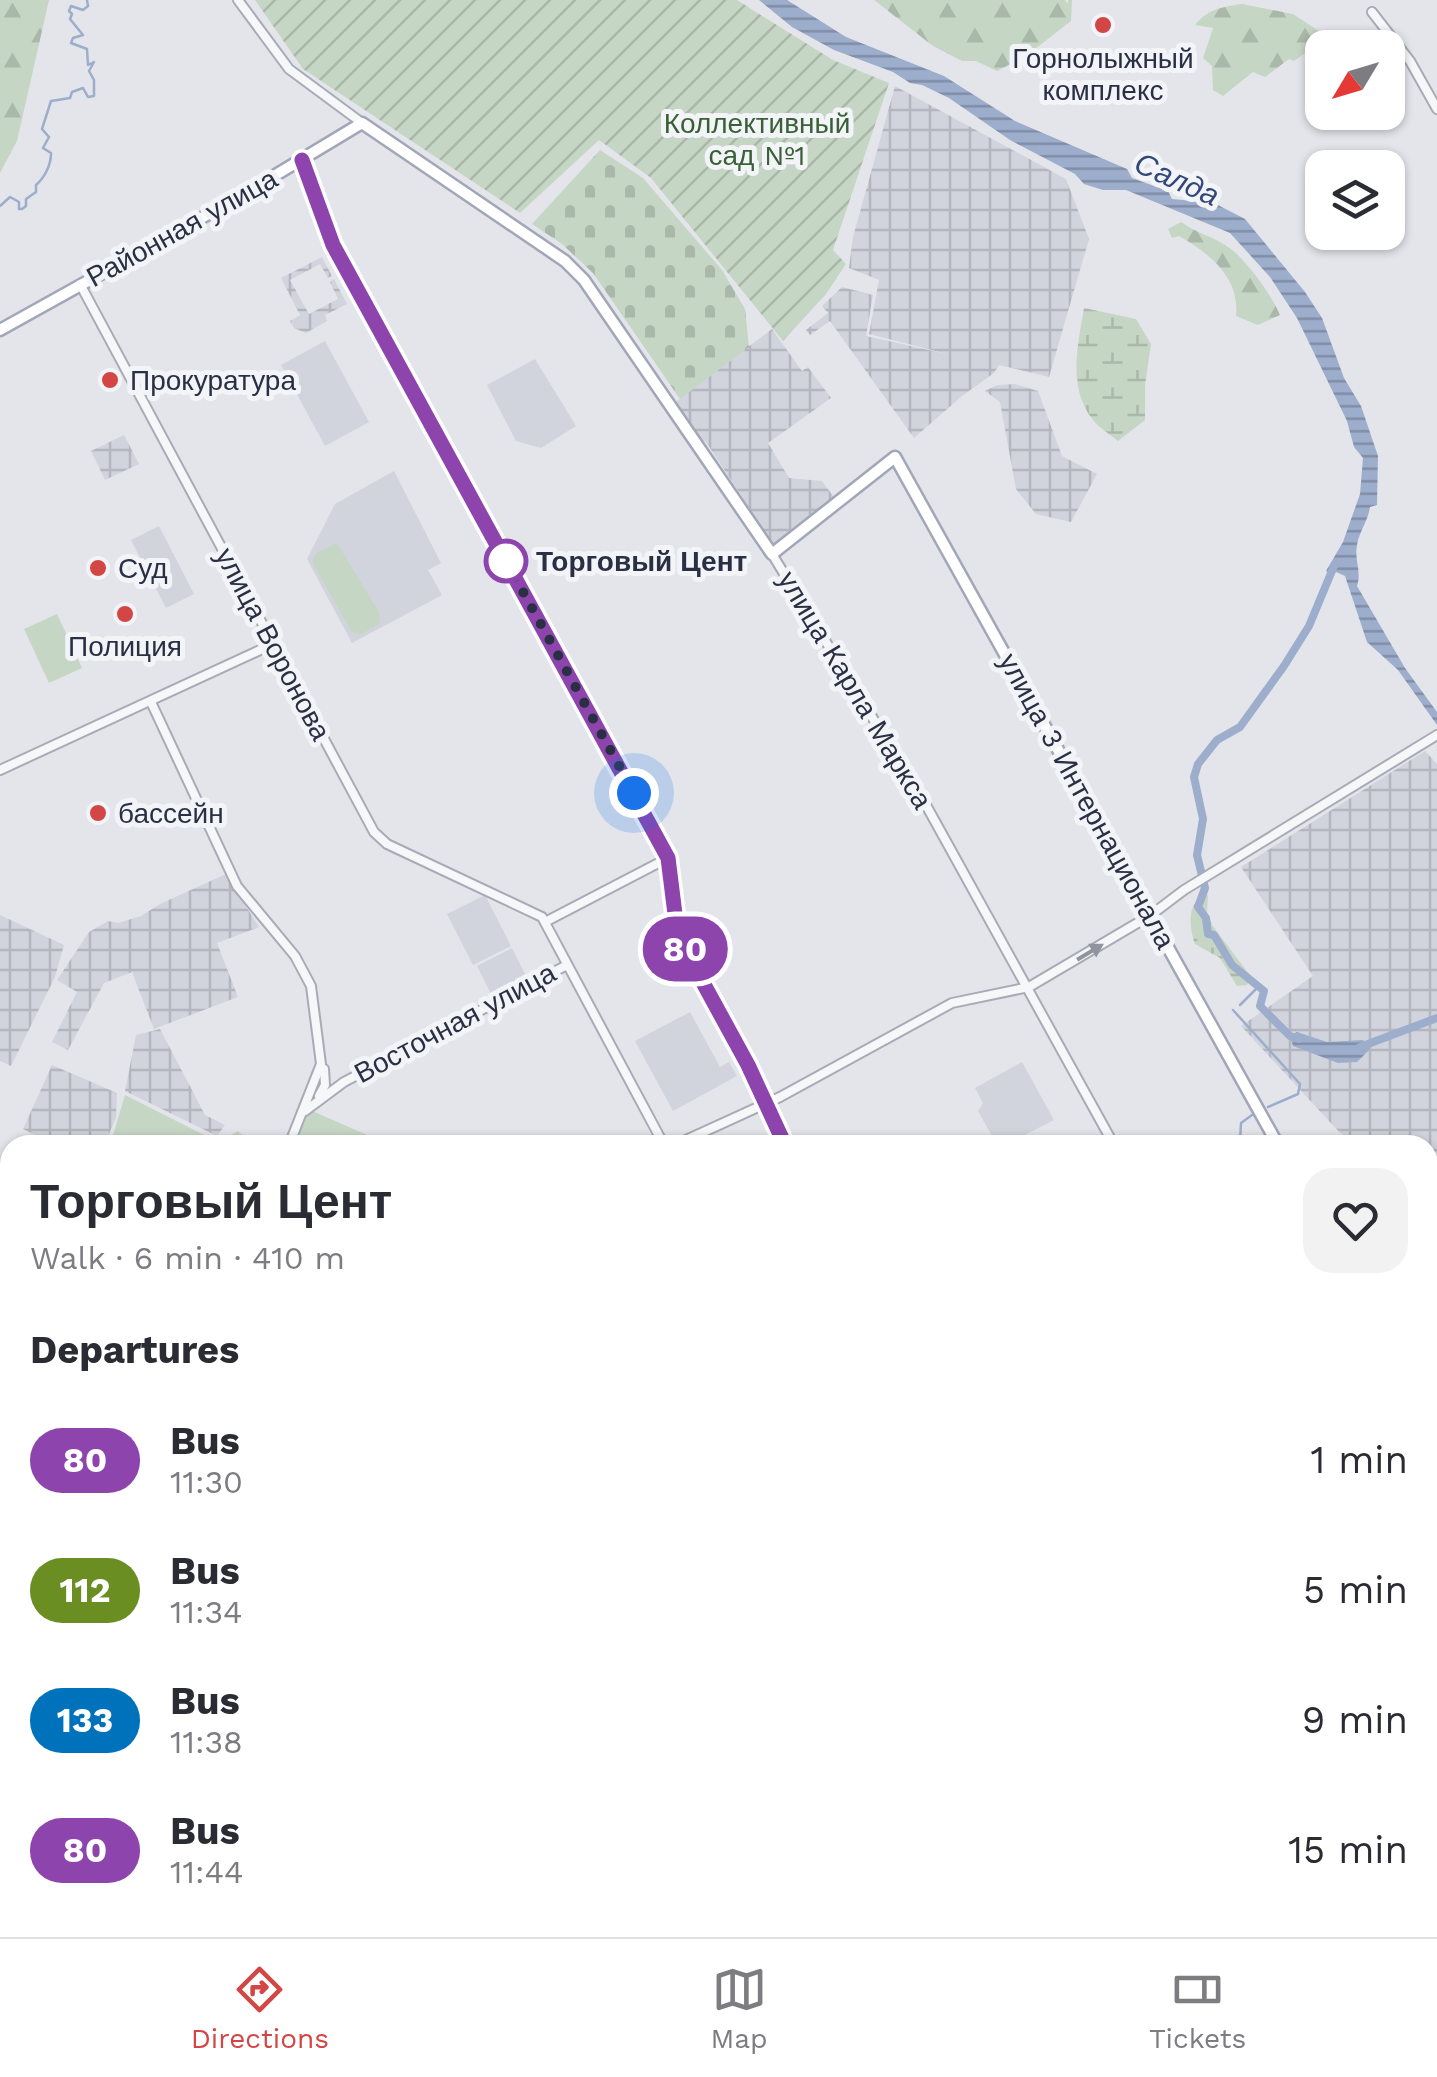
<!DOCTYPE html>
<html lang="en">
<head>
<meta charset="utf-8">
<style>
  body { margin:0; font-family:"Work Sans",sans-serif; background:#f2f2f3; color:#2b2b33; height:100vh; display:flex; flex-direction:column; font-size:38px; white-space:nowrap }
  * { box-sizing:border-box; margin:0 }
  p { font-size:32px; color:#7c7c81 }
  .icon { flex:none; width:55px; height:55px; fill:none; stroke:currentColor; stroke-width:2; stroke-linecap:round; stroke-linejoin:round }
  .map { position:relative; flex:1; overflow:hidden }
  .sheet { position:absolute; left:0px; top:1135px; width:1438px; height:802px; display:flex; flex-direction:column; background:#fff; border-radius:30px 30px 0 0; box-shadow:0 2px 8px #0004 }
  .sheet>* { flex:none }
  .badge { padding:0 20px; border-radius:32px; font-size:35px; line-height:65px }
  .needle { width:65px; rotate:232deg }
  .controls { position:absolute; left:1305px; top:30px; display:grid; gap:20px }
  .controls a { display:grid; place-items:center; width:100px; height:100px; border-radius:20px; background:#fff; box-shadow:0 2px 8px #0004; font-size:50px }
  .you { position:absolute; width:50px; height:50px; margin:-25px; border:8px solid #fff; border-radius:50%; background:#1a73e8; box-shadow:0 0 0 15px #1a73e833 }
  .map>.badge { position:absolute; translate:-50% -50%; box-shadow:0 0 0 5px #fff }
  h2 { padding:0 30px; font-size:38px; line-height:90px }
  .round { display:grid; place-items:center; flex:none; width:105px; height:105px; border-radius:30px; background:#f2f2f3 }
  .summary { display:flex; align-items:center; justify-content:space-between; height:170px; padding:0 30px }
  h1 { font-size:48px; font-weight:700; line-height:75px }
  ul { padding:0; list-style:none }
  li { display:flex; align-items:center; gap:30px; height:130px; padding:0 30px }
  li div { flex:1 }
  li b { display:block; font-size:38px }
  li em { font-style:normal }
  li .badge { min-width:110px; font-weight:700; text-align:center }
  .menu { display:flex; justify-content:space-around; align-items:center; height:140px; border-top:2px solid #e1e1e2; background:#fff; font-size:28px; color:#7c7c81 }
  .menu a { display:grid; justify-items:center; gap:5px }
  .menu .selected { color:#d34646 }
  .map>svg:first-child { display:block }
  .built { fill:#d1d4dd }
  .industrial { fill:url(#industrial-grid) }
  .forest { fill:url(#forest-firs) }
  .wetland { fill:url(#wetland-marsh) }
  .cemetery { fill:url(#cemetery-stones) }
  .park { fill:#c6d6c4 }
  .garden { fill:url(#garden-furrows) }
  .water { fill:url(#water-rules) }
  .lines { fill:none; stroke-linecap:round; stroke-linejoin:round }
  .stream { stroke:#9dadcc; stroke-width:2.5 }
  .river { stroke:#9dadcc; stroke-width:8 }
  .minor-casing { stroke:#a8abb6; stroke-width:12 }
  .major-casing { stroke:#a2a7b8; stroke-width:15 }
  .minor { stroke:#f6f7f9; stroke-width:8 }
  .major { stroke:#fff; stroke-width:10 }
  .rail-casing { stroke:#7c8296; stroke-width:6 }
  .rail { stroke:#f3f4f8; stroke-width:2.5; stroke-dasharray:8; stroke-linecap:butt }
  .oneway { fill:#90949e }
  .line-casing { stroke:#fff; stroke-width:22 }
  .line { stroke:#8e44ad; stroke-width:15 }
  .walk { stroke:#2a3044; stroke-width:10; stroke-dasharray:0 18 }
  .poi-dot { fill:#d34646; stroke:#f3f4f8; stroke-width:4 }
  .stop-dot { fill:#fff; stroke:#8e44ad; stroke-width:5 }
  .labels { text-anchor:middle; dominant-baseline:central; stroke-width:10; stroke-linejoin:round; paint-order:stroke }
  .poi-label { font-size:28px; fill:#2a3044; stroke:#f3f4f8; text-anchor:start }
  .park-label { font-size:28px; fill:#396037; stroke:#f3f4f8 }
  .street-label { font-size:28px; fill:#2a3044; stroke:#f3f4f8 }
  .stop-label { font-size:28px; font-weight:bold; fill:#2a3044; stroke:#f3f4f8; text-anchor:start }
  .water-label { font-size:30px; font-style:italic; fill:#33487a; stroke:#f3f4f8 }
</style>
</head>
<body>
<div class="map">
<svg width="1437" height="1937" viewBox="0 0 1437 1937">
  <defs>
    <pattern id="industrial-grid" width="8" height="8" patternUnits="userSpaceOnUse" patternTransform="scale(2.5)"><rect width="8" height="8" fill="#d1d4dd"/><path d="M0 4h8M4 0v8" fill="none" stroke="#b4b6bf"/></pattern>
    <pattern id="forest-firs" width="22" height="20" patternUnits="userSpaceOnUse" patternTransform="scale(2.5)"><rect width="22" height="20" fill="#c6d6c4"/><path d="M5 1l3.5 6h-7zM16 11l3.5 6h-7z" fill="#aab8aa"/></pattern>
    <pattern id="wetland-marsh" width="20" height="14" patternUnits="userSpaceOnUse" patternTransform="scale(2.5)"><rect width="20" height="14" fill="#c6d6c4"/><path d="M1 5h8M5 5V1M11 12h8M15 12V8" fill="none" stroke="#aab8aa"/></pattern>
    <pattern id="cemetery-stones" width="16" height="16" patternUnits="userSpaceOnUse" patternTransform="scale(2.5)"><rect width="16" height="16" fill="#c6d6c4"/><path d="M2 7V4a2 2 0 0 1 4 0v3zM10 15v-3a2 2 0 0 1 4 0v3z" fill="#aab8aa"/></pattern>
    <pattern id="garden-furrows" width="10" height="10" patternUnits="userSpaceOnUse" patternTransform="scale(2.5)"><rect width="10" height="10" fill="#c6d6c4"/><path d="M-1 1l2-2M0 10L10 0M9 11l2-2" fill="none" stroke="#aab8aa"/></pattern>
    <pattern id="water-rules" width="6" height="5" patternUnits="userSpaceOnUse" patternTransform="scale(2.5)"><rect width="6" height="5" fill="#9dadcc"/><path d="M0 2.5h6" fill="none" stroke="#808da7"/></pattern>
  </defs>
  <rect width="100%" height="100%" fill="#e3e5eb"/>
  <g class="built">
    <polygon points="325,341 369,422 325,446 281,365"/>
    <polygon points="535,359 576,426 541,448 516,441 487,385"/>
    <polygon points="394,471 441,563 428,570 442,595 352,643 307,559 335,504"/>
    <polygon points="159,526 194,594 166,608 131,540"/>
    <polygon points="485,895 511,946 473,965 447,914"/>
    <polygon points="512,948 528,980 493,998 477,966"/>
    <polygon points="690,1012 720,1067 729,1062 737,1076 673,1111 635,1041"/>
    <polygon points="1022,1062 1054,1120 1005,1145 997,1145 978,1111 983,1103 975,1088"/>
    <polygon points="1437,1762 1437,1929 1431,1932 1428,1926 1428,1767"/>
  </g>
  <g class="industrial">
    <polygon points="895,86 1066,179 1089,239 1049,377 999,365 994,373 962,396 914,438 830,321 810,335 806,330 828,313 822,306 842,287 873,295 866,336 951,355 869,334 879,280 849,268 853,237"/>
    <polygon points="322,257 332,276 328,278 320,264 290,280 309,314 338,299 330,282 334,279 347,304 325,315 327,321 306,333 294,328 290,321 300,315 281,278"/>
    <polygon points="772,329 802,371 808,367 831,398 768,443 789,478 822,481 836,500 775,547 706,442 697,439 673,404"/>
    <polygon points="1015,384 1038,391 1062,456 1097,474 1071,522 1036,514 1016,489 1000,402 985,391 997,385"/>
    <polygon points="124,435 139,464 105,480 91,451"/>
    <polygon points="1425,751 1437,764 1437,1153 1428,1152 1428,1145 1368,1145 1341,1134 1241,1026 1313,976 1241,867"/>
    <polygon points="226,874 259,927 217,943 238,997 154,1029 132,972 104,983 68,1050 52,1042 77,992 57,980 89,932 108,921 118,923 141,916 160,904"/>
    <polygon points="0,915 64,945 55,977 11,1066 0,1061"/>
    <polygon points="160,1029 205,1115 225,1125 217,1136 125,1091 136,1035"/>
    <polygon points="52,1065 117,1093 116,1118 104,1145 55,1145 23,1129"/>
    <polygon points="0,1189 10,1194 10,1676 0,1674"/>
    <polygon points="582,1928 851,1928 847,1937 594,1937"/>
  </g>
  <g class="forest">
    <polygon points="0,0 49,0 17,141 0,173"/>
    <polygon points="874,0 1065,0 1068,4 1068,0 1072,0 1071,21 1026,56 997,71 976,61 962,61 933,46"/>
    <path d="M 1242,4 L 1293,14 L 1325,35 L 1315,43 L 1307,42 L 1305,53 L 1294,61 L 1289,59 L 1265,77 L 1253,72 L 1223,96 L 1213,90 L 1212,66 L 1203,58 L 1213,28 L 1195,25 C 1207,9 1223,7 1242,4 Z"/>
    <path d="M 1181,222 C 1197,234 1216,237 1231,249 C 1248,262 1272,296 1280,315 L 1258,325 L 1236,316 C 1240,277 1209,253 1179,236 L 1172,238 L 1168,229 Z"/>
  </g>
  <g class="wetland">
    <path d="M 1084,308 L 1136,319 L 1151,344 L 1145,385 L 1145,420 L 1118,441 C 1110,434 1099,428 1093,420 C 1067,387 1078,345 1084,308 Z"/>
    <path d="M 1208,895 L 1207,912 L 1212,925 L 1252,978 L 1247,985 L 1237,986 L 1220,958 L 1195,944 C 1189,927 1186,899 1208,895 Z"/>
  </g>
  <polygon class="cemetery" points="600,150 643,178 722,270 745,309 749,347 680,399 593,273 562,244 532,224"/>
  <g class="park">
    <polygon points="337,543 380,614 379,624 360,635 351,631 314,565 313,558 318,552"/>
    <polygon points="57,614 82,668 49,683 24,629"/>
    <polygon points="125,1095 218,1142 238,1131 245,1138 241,1145 110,1145"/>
    <polygon points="310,1110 390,1145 294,1145"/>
  </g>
  <polygon class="garden" points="255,0 737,0 833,60 889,83 833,250 846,264 826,294 783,341 651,178 599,140 520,213 303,69"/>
  <g class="water">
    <path d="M 759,0 L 787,0 L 846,37 L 944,76 L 1015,121 L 1127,169 L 1132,178 L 1168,191 L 1172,199 L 1214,203 L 1245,219 L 1305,292 L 1322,318 L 1344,378 L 1361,406 L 1378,456 L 1377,505 L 1370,507 C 1368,521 1359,532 1357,545 C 1354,560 1362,571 1357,586 L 1405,668 L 1437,712 L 1437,725 L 1398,670 L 1367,642 L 1345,576 L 1336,572 L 1331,576 L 1326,571 L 1343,542 L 1360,494 L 1363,458 L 1354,447 L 1347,421 L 1297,318 L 1270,277 L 1230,233 L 1126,190 L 1103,190 L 1084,184 L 1075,174 L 1010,140 L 949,98 L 922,85 L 910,83 L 893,72 L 834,50 L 792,27 Z"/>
    <polygon points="1297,1032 1327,1042 1363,1040 1370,1049 1357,1062 1338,1063 1293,1046 1290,1036"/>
  </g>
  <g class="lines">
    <g class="stream">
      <path d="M 0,206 L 10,197 L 19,202 L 19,209 L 22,209 L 26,206 L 26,199 L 36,192 L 36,185 C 45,177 51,165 51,153 L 43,148 L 49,137 L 42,129 L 51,101 L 70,98 L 72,92 L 83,88 L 88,97 L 94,96 L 94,80 L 89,71 L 94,62 L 88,65 L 87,49 L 71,43 L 73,38 L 83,35 L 70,19 L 72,14 L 69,11 L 71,6 L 83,10 L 88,6 L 87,0"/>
      <polyline points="1240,1005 1258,987"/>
      <polyline points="1233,1010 1300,1084 1298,1094 1268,1107"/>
      <polyline points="1234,1145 1240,1141 1241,1123 1252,1115"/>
      <polyline points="522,1928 530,1937"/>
      <polyline points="744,1928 745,1937"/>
    </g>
    <g class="river">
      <polyline points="1299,1039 1290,1036 1260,1006 1264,991 1232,965 1214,935 1208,934 1206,918 1198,907 1205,888 1197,855 1203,819 1194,777 1198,764 1217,740 1240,727 1284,666 1309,626 1334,566"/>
      <polyline points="1360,1047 1437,1018"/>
    </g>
    <defs>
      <g id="minor">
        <polyline points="238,0 289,69 362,123"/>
        <polyline points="1372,12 1410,61 1437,109"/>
        <polyline points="303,160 333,245 668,858 677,930 683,946 748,1065 785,1145"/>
        <polyline points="80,284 374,832 387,844 542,917 664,1145"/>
        <polyline points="772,554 926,805 1114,1145"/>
        <polyline points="151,702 237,886 295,956 311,986 321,1064 289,1145"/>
        <polyline points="0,770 273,644"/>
        <polyline points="545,922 668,858"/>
        <polyline points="319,1096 325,1085 324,1069"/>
        <polyline points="305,1111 344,1082 567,965"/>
        <polyline points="675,1145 780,1097 952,1003 1029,987 1151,915 1184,890 1437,735"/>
        <polyline points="1428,1710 1437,1728"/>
        <polyline points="857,1937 858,1928"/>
      </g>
      <g id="major">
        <polyline points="0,330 239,197 362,123 565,261 584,280 772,554 895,457 1278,1145"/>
        <polyline points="0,1178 10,1183"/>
        <polyline points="1428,1221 1437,1217"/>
        <polyline points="1428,1420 1437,1436"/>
        <polyline points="1428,1463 1437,1458"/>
        <polyline points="1428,1757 1437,1753"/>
        <polyline points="1211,1928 1216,1937"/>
        <polyline points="1420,1928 1425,1937"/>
        <polyline points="1226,1937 1244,1928"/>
      </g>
    </defs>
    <use href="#minor" class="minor-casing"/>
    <use href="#major" class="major-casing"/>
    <use href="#minor" class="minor"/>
    <use href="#major" class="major"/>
    <defs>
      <g id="rail">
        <polyline points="0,1390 10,1379"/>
        <polyline points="0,1662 10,1664"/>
        <polyline points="0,1683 10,1685"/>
        <polyline points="546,1928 555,1937"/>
        <polyline points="618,1928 630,1937"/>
        <polyline points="640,1928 651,1937"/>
        <polyline points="689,1928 692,1937"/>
        <polyline points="707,1928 711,1937"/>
      </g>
    </defs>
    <use href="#rail" class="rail-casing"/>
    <use href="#rail" class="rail"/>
  </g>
  <defs><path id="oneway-solid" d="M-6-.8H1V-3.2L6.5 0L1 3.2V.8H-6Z" transform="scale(2.5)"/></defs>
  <use class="oneway" href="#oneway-solid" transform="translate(1090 952) rotate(-31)"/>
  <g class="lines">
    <defs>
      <polyline id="line" points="302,160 333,245 668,858 677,930 683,946 748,1065 785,1145"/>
    </defs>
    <use href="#line" class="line-casing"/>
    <use href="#line" class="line"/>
    <polyline class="walk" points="506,561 634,793"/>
  </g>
  <g class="poi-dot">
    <circle cx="1103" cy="25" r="10"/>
    <circle cx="110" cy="380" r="10"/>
    <circle cx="98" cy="568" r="10"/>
    <circle cx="125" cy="614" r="10"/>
    <circle cx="98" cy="813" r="10"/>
  </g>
  <circle class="stop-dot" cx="506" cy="561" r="20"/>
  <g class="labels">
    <g class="poi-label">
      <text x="1103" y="58" text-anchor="middle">Горнолыжный<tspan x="1103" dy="32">комплекс</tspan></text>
      <text x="130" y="380">Прокуратура</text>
      <text x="118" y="568">Суд</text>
      <text x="125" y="646" text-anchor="middle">Полиция</text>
      <text x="118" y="813">бассейн</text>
    </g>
    <g class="park-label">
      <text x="757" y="123">Коллективный<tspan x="757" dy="32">сад №1</tspan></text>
    </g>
    <g class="street-label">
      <text transform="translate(182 228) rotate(-29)">Районная улица</text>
      <text transform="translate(273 644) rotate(62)">улица Воронова</text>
      <text transform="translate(855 690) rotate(59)">улица Карла Маркса</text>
      <text transform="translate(1087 801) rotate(61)">улица 3 Интернационала</text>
      <text transform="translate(455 1023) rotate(-28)">Восточная улица</text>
    </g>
    <g class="stop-label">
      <text x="536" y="561">Торговый Цент</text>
    </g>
    <g class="water-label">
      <text transform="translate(1177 179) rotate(24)">Салда</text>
    </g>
  </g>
</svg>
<div class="controls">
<a><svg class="needle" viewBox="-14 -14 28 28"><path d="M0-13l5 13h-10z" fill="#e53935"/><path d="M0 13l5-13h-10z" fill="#7c7c81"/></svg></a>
<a><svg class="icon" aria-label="layers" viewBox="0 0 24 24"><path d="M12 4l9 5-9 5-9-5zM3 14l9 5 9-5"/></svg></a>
</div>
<div class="you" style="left:634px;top:793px"></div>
<b class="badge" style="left:685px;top:949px;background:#8e44ad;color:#fff">80</b>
<section class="sheet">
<div class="summary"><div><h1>Торговый Цент</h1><p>Walk · 6 min · 410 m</p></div><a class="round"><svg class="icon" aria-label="heart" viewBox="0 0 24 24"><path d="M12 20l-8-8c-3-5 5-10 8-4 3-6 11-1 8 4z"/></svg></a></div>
<h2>Departures</h2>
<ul>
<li><span class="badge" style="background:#8e44ad;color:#fff">80</span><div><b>Bus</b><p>11:30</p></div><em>1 min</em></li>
<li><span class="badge" style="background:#6b8e23;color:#fff">112</span><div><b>Bus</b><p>11:34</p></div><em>5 min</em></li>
<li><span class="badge" style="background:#0072bc;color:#fff">133</span><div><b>Bus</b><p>11:38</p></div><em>9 min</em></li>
<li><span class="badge" style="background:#8e44ad;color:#fff">80</span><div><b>Bus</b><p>11:44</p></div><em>15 min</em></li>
</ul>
</section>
</div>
<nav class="menu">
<a class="selected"><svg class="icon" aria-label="directions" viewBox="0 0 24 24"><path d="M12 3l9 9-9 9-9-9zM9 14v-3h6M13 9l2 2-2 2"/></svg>Directions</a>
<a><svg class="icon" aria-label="map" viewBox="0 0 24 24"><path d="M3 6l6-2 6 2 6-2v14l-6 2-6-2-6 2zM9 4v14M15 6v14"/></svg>Map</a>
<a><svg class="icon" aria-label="tickets" viewBox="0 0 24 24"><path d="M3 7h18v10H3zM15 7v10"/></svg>Tickets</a>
</nav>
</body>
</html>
